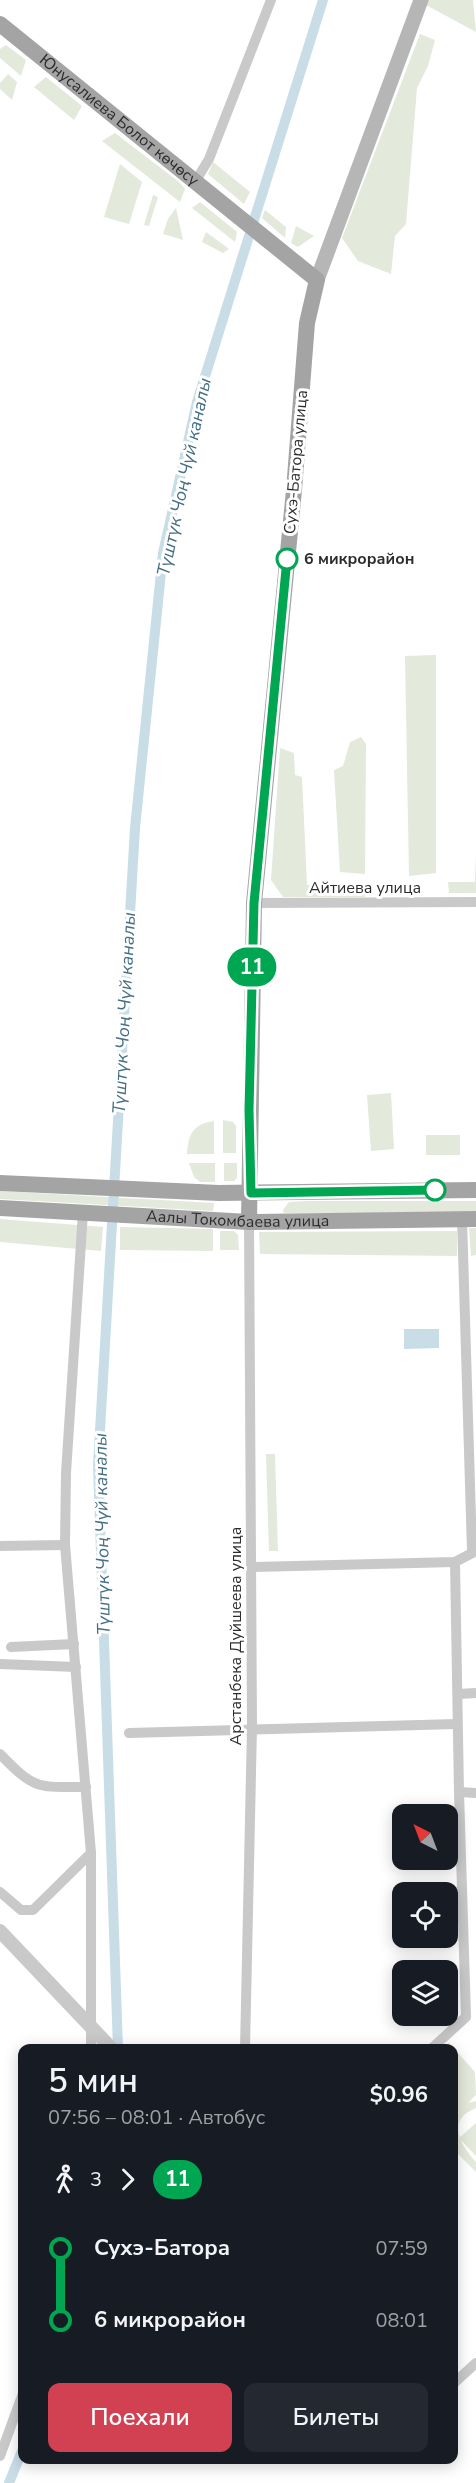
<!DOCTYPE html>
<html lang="ru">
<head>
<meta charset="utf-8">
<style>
  body { margin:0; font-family:"Nunito Sans",sans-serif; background:#242831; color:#f1f3f6; height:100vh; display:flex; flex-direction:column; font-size:22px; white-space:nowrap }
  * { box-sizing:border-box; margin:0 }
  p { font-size:20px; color:#9ea1a6 }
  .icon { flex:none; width:33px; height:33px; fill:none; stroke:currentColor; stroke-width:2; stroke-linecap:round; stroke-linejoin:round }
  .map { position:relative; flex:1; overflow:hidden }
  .sheet { position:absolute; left:18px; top:2044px; width:440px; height:420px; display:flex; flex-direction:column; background:#171b24; border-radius:12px; box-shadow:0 3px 15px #0003 }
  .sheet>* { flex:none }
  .badge { padding:0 12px; border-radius:20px; font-size:21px; line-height:39px }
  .needle { width:39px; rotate:318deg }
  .controls { position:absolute; left:392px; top:1804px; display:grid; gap:12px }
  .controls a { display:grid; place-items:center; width:66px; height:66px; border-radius:12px; background:#171b24; box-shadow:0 3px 15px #0003; font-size:30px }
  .map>.badge { position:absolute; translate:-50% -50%; box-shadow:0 0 0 3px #fff }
  .legs { display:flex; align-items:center; gap:9px; height:66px; padding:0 30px; font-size:20px }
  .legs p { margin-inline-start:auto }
  .summary { display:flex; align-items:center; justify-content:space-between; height:102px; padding:0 30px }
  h1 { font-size:33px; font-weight:600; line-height:45px }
  .cta { display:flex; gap:12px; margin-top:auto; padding:12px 30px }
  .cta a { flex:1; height:69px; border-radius:12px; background:#d14152; color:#fff; font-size:24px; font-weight:600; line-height:69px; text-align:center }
  .cta a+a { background:#242831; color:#f1f3f6 }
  ul { padding:0 30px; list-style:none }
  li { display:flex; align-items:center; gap:21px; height:72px; font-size:22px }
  li i { display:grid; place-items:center; width:9px; height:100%; margin:0 8px; background:currentColor }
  li i::after { content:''; width:15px; height:15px; margin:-8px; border:4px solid; border-radius:50%; background:#171b24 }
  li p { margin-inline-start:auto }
  li:first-child i { background:linear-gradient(#0000 50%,currentColor 0) }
  li:last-child i { background:linear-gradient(currentColor 50%,#0000 0) }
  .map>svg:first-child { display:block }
  .green { fill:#e3e9db }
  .water { fill:#c9dde7 }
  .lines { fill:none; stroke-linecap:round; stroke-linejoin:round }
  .canal { stroke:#c9dde7; stroke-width:10 }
  .minor { stroke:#c9c9c9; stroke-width:10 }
  .tertiary { stroke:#c9c9c9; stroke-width:14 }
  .secondary { stroke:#b6b6b6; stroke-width:15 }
  .primary { stroke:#a4a4a4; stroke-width:16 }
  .line-1-casing { stroke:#fff; stroke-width:14 }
  .line-1 { stroke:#00a651; stroke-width:9 }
  .stop-1-dot { fill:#fff; stroke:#00a651; stroke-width:3 }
  .labels { text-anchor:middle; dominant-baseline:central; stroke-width:6; stroke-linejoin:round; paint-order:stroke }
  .street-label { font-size:16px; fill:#2c2c2c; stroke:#fff }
  .stop-label { font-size:16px; font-weight:bold; fill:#2c2c2c; stroke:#fff; text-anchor:start }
  .water-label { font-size:18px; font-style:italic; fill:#446f85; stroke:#fff }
</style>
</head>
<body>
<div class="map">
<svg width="476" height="2483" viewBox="0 0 476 2483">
  <rect width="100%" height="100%" fill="#fff"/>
  <g class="green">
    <polygon points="428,0 473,0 476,32 426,5"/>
    <polygon points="420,34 435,40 428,66 417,88 406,224 395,236 391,274 358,261 342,238"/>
    <polygon points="6,45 26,60 21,76 0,58 0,49"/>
    <polygon points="8,74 17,82 12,100 0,89 0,83"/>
    <polygon points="46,77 82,106 74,120 34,87"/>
    <polygon points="115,133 179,182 185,189 180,202 102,141"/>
    <polygon points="213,162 250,192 244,204 208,174"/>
    <polygon points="120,164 142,182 129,224 104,217"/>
    <polygon points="153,195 158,197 149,226 144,225"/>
    <polygon points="200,202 237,232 235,242 192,208"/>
    <polygon points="176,208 183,240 163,234 168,219"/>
    <polygon points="265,210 286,227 285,238 262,218"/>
    <polygon points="296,226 314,236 298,247 291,243"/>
    <polygon points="206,232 229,249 223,253 202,242"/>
    <polygon points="436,655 436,873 409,876 405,656"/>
    <polygon points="361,737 366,744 365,874 340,872 334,770 343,766 350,742"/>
    <polygon points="280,748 294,753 295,775 302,777 307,885 365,884 365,897 283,897 271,880"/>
    <polygon points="476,852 476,893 449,893 448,882 475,882"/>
    <polygon points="391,1093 394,1149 371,1151 367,1095"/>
    <polygon points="223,1120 233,1122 236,1126 236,1153 223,1153"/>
    <path d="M 214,1121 L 214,1154 L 187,1154 C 188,1134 193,1124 214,1121 Z"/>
    <rect x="426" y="1135" width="34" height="20"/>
    <polygon points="189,1163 215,1163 215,1182 200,1182 194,1177"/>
    <polygon points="224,1163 237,1163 237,1178 234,1181 224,1181"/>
    <polygon points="0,1191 214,1203 213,1211 0,1199"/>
    <polygon points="306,1201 476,1201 476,1214 284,1213 283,1210 289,1202"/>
    <polygon points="0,1219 103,1227 101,1251 0,1242"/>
    <polygon points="120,1227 213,1229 213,1251 120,1250"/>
    <polygon points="469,1228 476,1228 476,1255 471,1256"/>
    <polygon points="220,1231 234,1231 238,1235 239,1250 220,1250"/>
    <polygon points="457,1231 457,1256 260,1254 259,1232"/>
    <polygon points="266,1454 275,1454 278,1551 269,1551"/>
    <path d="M 449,2043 L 475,2072 L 476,2095 L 468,2103 L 476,2101 L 476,2108 C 445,2120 461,2146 476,2162 L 476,2172 L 453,2149 L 453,2122 L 458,2113 L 453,2116 L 453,2049 L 442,2049 Z"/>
    <polygon points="476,2123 476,2156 459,2138"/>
  </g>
  <polygon class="water" points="404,1329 439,1329 439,1348 404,1349"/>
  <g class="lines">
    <g class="canal">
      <polyline points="118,2049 98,1465 135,828 163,553 197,402 323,0"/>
      <polyline points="9,2483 22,2451"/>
    </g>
    <g class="minor">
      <polyline points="195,182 209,159 271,0"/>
      <polyline points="254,903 476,902"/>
      <polyline points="83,1212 66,1473 65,1545 91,1853 91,2049"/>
      <polyline points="462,1219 472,1551"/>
      <polyline points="0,1546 65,1545"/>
      <polyline points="251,1567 455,1562 476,1551"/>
      <polyline points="11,1647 74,1644"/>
      <polyline points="0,1664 76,1667"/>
      <polyline points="458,1694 476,1693"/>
      <polyline points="129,1733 457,1724"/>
      <path d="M 0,1754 C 35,1790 37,1787 86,1787"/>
      <polyline points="459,1792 476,1793"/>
      <polyline points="0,1892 21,1910 33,1910 91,1853"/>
      <polyline points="245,2049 252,1727 249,1222"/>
      <polyline points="431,2049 466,2017 459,1792 455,1562"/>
      <polyline points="453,2384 476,2363"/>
      <polyline points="0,2456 22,2396"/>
    </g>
    <polyline class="tertiary" points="0,1931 112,2049"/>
    <polyline class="secondary" points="317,280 421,0"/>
    <g class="primary">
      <path id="s1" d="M 0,24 L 317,280 L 307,323 L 294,490 L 254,903 L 249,1222"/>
      <polyline points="0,1183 219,1193 476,1190"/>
      <path id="s2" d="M 0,1208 L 249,1222 L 476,1219"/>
    </g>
  </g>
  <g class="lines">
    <defs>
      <polyline id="line-1" points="287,559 254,903 249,1110 251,1193 435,1190"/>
    </defs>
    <use href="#line-1" class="line-1-casing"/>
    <use href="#line-1" class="line-1"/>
  </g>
  <g class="stop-1-dot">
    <circle cx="287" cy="559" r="10"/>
    <circle cx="435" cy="1190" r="10"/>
  </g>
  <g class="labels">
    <g class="street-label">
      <text stroke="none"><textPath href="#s1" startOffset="153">Юнусалиева Болот көчөсү</textPath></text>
      <text transform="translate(296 462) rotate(-85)">Сухэ-Батора улица</text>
      <text x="365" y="888">Айтиева улица</text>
      <text stroke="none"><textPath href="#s2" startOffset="238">Аалы Токомбаева улица</textPath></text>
      <text transform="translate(236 1636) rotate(-90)">Арстанбека Дуйшеева улица</text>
    </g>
    <g class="stop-label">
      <text x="304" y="559">6 микрорайон</text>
    </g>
    <g class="water-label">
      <text transform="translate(184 477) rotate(-78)">Түштүк Чоң Чүй каналы</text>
      <text transform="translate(124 1013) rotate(-87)">Түштүк Чоң Чүй каналы</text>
      <text transform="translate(102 1534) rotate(-91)">Түштүк Чоң Чүй каналы</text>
    </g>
  </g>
</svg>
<div class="controls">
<a><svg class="needle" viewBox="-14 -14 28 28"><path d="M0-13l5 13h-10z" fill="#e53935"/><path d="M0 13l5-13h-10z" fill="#9ea1a6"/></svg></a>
<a><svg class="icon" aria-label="locate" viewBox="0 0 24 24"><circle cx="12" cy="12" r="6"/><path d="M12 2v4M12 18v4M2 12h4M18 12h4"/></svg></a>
<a><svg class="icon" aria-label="layers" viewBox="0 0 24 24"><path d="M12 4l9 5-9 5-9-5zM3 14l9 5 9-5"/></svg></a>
</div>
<b class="badge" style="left:252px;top:967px;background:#00a651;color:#fff">11</b>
<section class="sheet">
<div class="summary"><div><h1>5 мин</h1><p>07:56 – 08:01 · Автобус</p></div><b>$0.96</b></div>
<div class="legs"><svg class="icon" aria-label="walk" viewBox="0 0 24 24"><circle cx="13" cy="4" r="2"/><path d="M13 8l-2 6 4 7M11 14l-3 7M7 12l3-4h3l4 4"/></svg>3<svg class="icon" aria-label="forward" viewBox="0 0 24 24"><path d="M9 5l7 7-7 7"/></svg><b class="badge" style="background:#00a651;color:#fff">11</b></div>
<ul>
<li><i style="color:#00a651"></i><b>Сухэ-Батора</b><p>07:59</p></li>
<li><i style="color:#00a651"></i><b>6 микрорайон</b><p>08:01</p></li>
</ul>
<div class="cta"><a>Поехали</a><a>Билеты</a></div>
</section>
</div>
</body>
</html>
